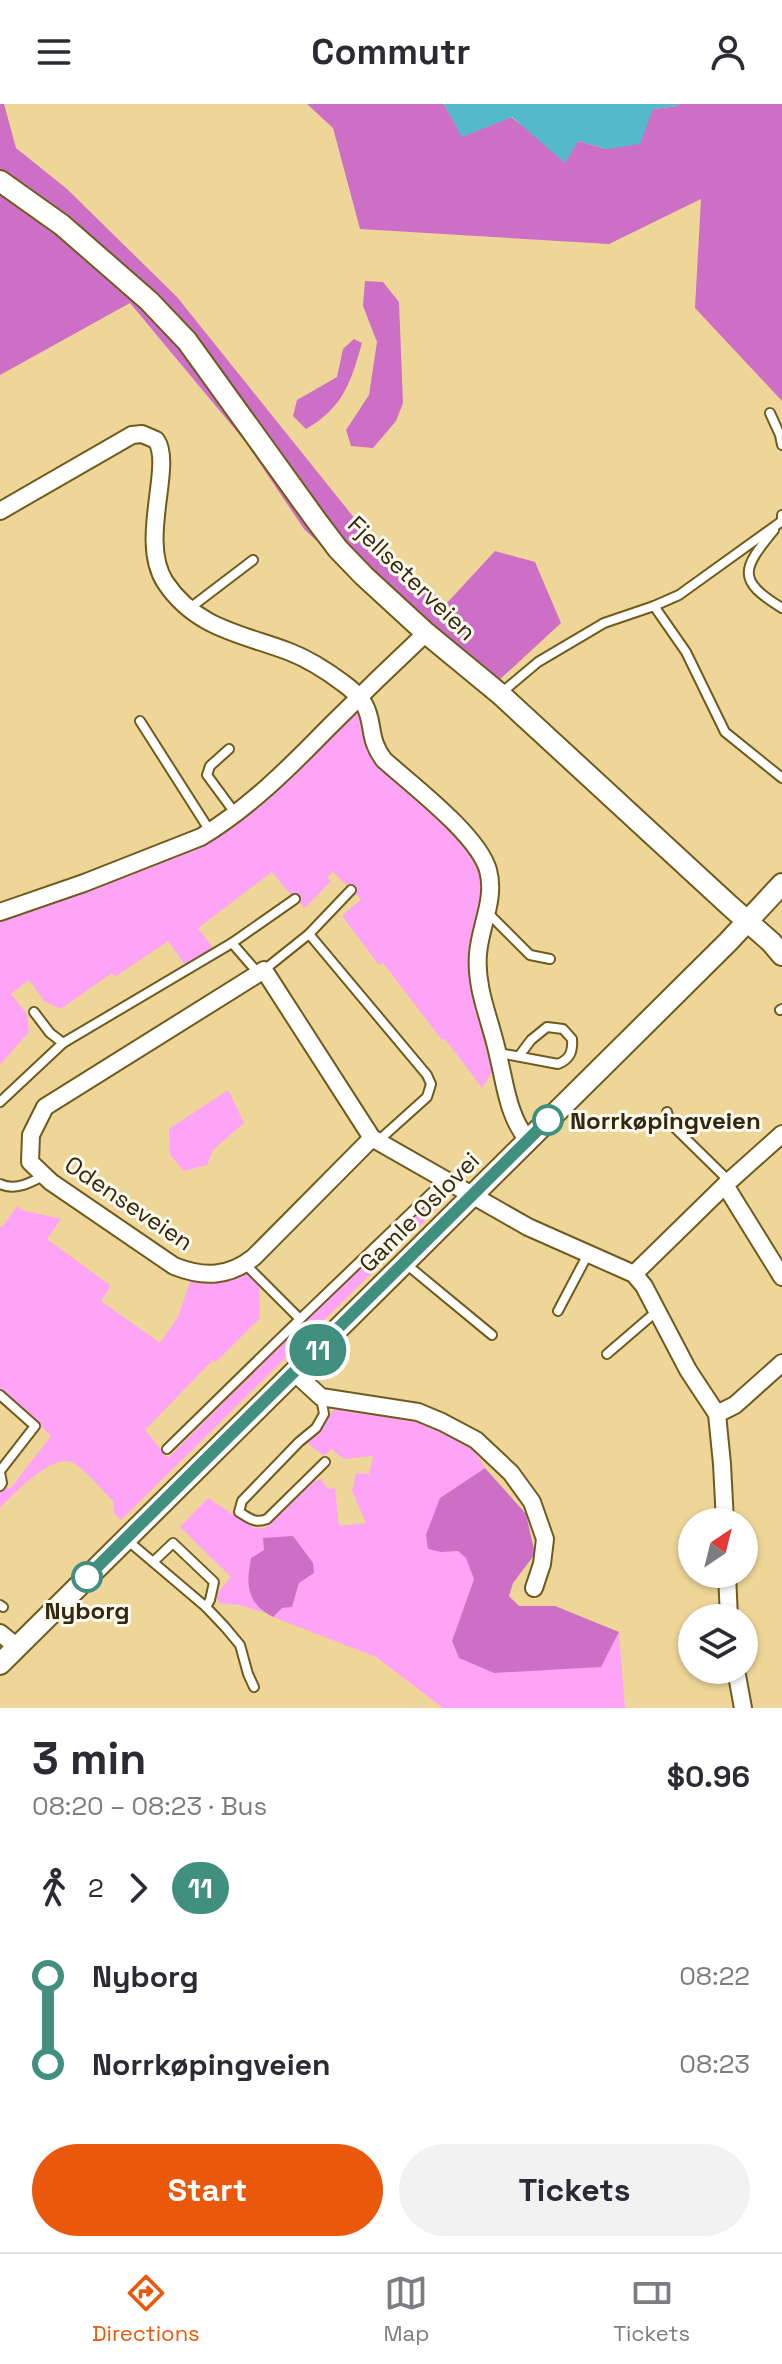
<!DOCTYPE html>
<html lang="en">
<head>
<meta charset="utf-8">
<style>
  body { margin:0; font-family:"Space Grotesk",sans-serif; background:#f2f2f3; color:#2b2b33; height:100vh; display:flex; flex-direction:column; font-size:30px; white-space:nowrap }
  * { box-sizing:border-box; margin:0 }
  p { font-size:26px; color:#7c7c81 }
  .icon { flex:none; width:44px; height:44px; fill:none; stroke:currentColor; stroke-width:2; stroke-linecap:round; stroke-linejoin:round }
  .map { position:relative; height:1604px; overflow:hidden }
  .panel { display:flex; flex-direction:column; background:#fff; flex:1 }
  .panel>* { flex:none }
  .badge { padding:0 16px; border-radius:26px; font-size:28px; line-height:52px }
  .needle { width:52px; rotate:35deg }
  .tools { position:absolute; left:678px; top:1404px; display:grid; gap:16px }
  .tools a { display:grid; place-items:center; width:80px; height:80px; border-radius:50%; background:#fff; box-shadow:0 2px 6px #0004; font-size:40px }
  .map>.badge { position:absolute; translate:-50% -50%; box-shadow:0 0 0 4px #fff }
  .legs { display:flex; align-items:center; gap:12px; height:88px; padding:0 32px; font-size:26px }
  .legs p { margin-inline-start:auto }
  .head { display:flex; align-items:center; justify-content:space-between; height:136px; padding:0 32px }
  h1 { font-size:44px; font-weight:700; line-height:60px }
  .button { display:flex; gap:16px; margin-top:auto; padding:16px 32px }
  .button a { flex:1; height:92px; border-radius:48px; background:#ea580c; color:#fff; font-size:32px; font-weight:700; line-height:92px; text-align:center }
  .button a+a { background:#f2f2f3; color:#2b2b33 }
  ul { padding:0 32px; list-style:none }
  li { display:flex; align-items:center; gap:28px; height:88px; font-size:30px }
  li i { display:grid; place-items:center; width:12px; height:100%; margin:0 10px; background:currentColor }
  li i::after { content:''; width:20px; height:20px; margin:-10px; border:6px solid; border-radius:50%; background:#fff }
  li p { margin-inline-start:auto }
  li:first-child i { background:linear-gradient(#0000 50%,currentColor 0) }
  li:last-child i { background:linear-gradient(currentColor 50%,#0000 0) }
  header { display:flex; justify-content:space-between; align-items:center; height:104px; padding:0 32px; background:#fff; font-size:36px; font-weight:700 }
  .tab-bar { display:flex; justify-content:space-around; align-items:center; height:112px; border-top:2px solid #e1e1e2; background:#fff; font-size:22px; color:#7c7c81 }
  .tab-bar a { display:grid; justify-items:center; gap:4px }
  .tab-bar .selected { color:#ea580c }
  .map>svg:first-child { display:block }
  .green { fill:#fea4f6 }
  .forest { fill:#ce6fc7 }
  .water { fill:#54bacb }
  .lines { fill:none; stroke-linecap:round; stroke-linejoin:round }
  .service-casing { stroke:#705b1d; stroke-width:12 }
  .minor-casing { stroke:#705b1d; stroke-width:20 }
  .tertiary-casing { stroke:#705b1d; stroke-width:24 }
  .service { stroke:#fff; stroke-width:8 }
  .minor { stroke:#fff; stroke-width:16 }
  .tertiary { stroke:#fff; stroke-width:20 }
  .line-1-casing { stroke:#fff; stroke-width:18 }
  .line-1 { stroke:#41907f; stroke-width:12 }
  .stop-1-dot { fill:#fff; stroke:#41907f; stroke-width:4 }
  .labels { text-anchor:middle; dominant-baseline:central; stroke-width:6; stroke-linejoin:round; paint-order:stroke }
  .street-label { font-size:24px; fill:#31280f; stroke:#fdf9ed }
  .stop-label { font-size:24px; font-weight:bold; fill:#31280f; stroke:#fdf9ed; text-anchor:start }
</style>
</head>
<body>
<header><svg class="icon" aria-label="menu" viewBox="0 0 24 24"><path d="M4 6h16M4 12h16M4 18h16"/></svg>Commutr<svg class="icon" aria-label="person" viewBox="0 0 24 24"><circle cx="12" cy="8" r="4"/><path d="M4 21q1-7 8-7t8 7"/></svg></header>
<div class="map">
<svg width="782" height="1604" viewBox="0 0 782 1604">
  <rect width="100%" height="100%" fill="#eed698"/>
  <g class="green">
    <polygon points="359,593 377,648 473,746 489,778 480,880 499,957 482,984 445,935 442,936 383,859 379,861 342,812 361,795 333,768 327,773 331,777 305,804 289,789 272,768 198,824 216,848 188,865 168,837 115,873 112,869 61,905 44,897 29,876 11,890 27,910 29,928 0,961 0,808 201,733"/>
    <polygon points="228,986 244,1019 213,1046 207,1061 184,1067 170,1051 169,1025"/>
    <path d="M 441,1082 L 448,1089 L 448,1094 L 121,1416 L 114,1409 L 113,1397 C 102,1387 85,1364 71,1358 C 52,1350 13,1390 0,1404 L 0,1388 L 5,1382 L 10,1385 L 51,1332 L 0,1285 L 0,1122 L 2,1123 L 17,1102 L 22,1106 L 61,1115 L 47,1135 L 111,1182 L 101,1197 L 160,1239 L 178,1213 L 193,1169 L 245,1160 L 259,1175 L 260,1214 L 216,1258 L 213,1256 L 145,1326 L 168,1354 Z"/>
    <path d="M 337,1303 C 380,1307 436,1315 470,1343 C 476,1347 480,1357 485,1364 L 440,1394 L 441,1448 L 458,1447 L 467,1454 L 474,1475 L 452,1537 L 601,1563 L 619,1528 L 625,1604 L 443,1604 L 376,1553 L 273,1513 L 281,1504 L 292,1503 L 299,1479 L 264,1446 L 251,1491 L 263,1508 L 239,1501 L 219,1499 L 216,1491 L 231,1473 L 180,1423 L 208,1394 L 254,1424 L 265,1424 L 310,1379 L 321,1375 L 328,1385 L 335,1384 L 339,1422 L 366,1419 L 352,1387 L 356,1369 L 369,1370 L 373,1352 L 344,1355 L 331,1345 L 324,1352 L 307,1339 C 322,1329 324,1313 337,1303 Z"/>
  </g>
  <g class="forest">
    <polygon points="0,0 4,0 16,44 67,85 177,193 384,451 446,500 495,447 535,458 561,519 483,591 412,527 304,425 244,336 130,199 0,271"/>
    <polygon points="307,0 444,0 462,32 511,13 537,33 578,37 607,45 653,5 677,2 679,0 782,0 782,297 695,204 701,95 609,140 360,125 333,24"/>
    <polygon points="365,177 383,178 399,198 403,299 396,317 373,344 351,342 346,326 369,291 377,238 363,202"/>
    <path d="M 354,235 L 362,239 C 351,278 343,304 306,325 L 293,312 L 297,296 L 337,273 L 343,245 Z"/>
    <polygon points="485,1364 526,1410 535,1450 513,1479 509,1492 519,1502 555,1502 619,1528 601,1563 494,1569 459,1554 452,1537 474,1475 466,1454 458,1447 441,1448 428,1445 426,1431 440,1394"/>
    <path d="M 293,1432 L 313,1459 L 314,1469 L 299,1479 L 292,1503 L 282,1504 L 273,1513 C 246,1499 246,1480 251,1454 L 264,1446 L 263,1434 Z"/>
  </g>
  <polygon class="water" points="444,0 679,0 677,2 653,5 640,40 607,45 578,37 565,59 512,13 462,33"/>
  <g class="lines">
    <defs>
      <g id="service">
        <polyline points="770,309 780,331 782,341"/>
        <path d="M 774,426 C 742,465 736,476 782,504"/>
        <polyline points="654,502 686,548 725,628 782,674"/>
        <polyline points="190,504 253,456"/>
        <polyline points="500,590 538,558 604,519 654,502 679,491 782,417 782,411"/>
        <polyline points="140,617 210,727"/>
        <polyline points="229,645 210,662 207,671 235,709"/>
        <polyline points="488,809 530,851 550,855"/>
        <polyline points="309,830 351,786"/>
        <polyline points="232,839 295,795"/>
        <polyline points="264,866 309,830 427,971 431,980 427,993 378,1037"/>
        <polyline points="780,906 782,905"/>
        <polyline points="34,908 50,929 63,939"/>
        <path d="M 499,949 L 558,960 C 570,955 573,948 572,935 L 563,925 L 547,923 L 531,936 L 519,952"/>
        <polyline points="0,998 63,939 232,839 258,869"/>
        <polyline points="667,1008 670,1019 729,1077"/>
        <path d="M 0,1080 C 15,1087 30,1079 43,1072"/>
        <polyline points="406,1160 492,1231"/>
        <polyline points="558,1207 588,1150"/>
        <polyline points="300,1215 446,1075"/>
        <polyline points="607,1250 657,1207"/>
        <polyline points="0,1291 35,1322 0,1367"/>
        <path d="M 321,1294 L 324,1310 L 316,1324 L 299,1338 L 242,1397 L 239,1408 C 249,1414 255,1420 267,1415 L 325,1358"/>
        <polyline points="167,1345 300,1215 245,1160"/>
        <polyline points="0,1368 2,1379 0,1382"/>
        <polyline points="127,1436 206,1503 225,1523 240,1541 248,1570 254,1583"/>
        <polyline points="153,1458 173,1439 214,1478 210,1496 206,1503"/>
        <polyline points="0,1501 3,1503"/>
      </g>
      <g id="minor">
        <path d="M 0,407 L 132,331 L 142,330 L 156,336 C 174,361 138,436 165,478 C 196,525 243,530 290,548 C 308,555 327,567 343,579 C 350,584 359,592 364,600 C 375,619 367,634 384,656 C 412,681 478,731 488,766 C 496,795 480,822 478,850 C 475,885 491,917 498,951 C 505,979 508,1013 528,1036"/>
        <path d="M 0,808 L 84,779 L 201,733 C 249,704 289,664 328,624 C 360,592 393,560 426,529"/>
        <path d="M 372,1034 L 254,1153 C 229,1173 204,1174 174,1162 L 51,1078 L 30,1058 L 31,1031 L 45,1003 L 264,866 L 372,1034 L 528,1123 L 634,1170 L 644,1182 L 688,1266 L 717,1310 L 722,1360 L 725,1418"/>
        <polyline points="725,1081 782,1173"/>
        <polyline points="634,1170 725,1081 782,1030"/>
        <polyline points="295,1269 321,1293 418,1308 442,1318 476,1336 511,1369 532,1398 545,1435 542,1460 534,1484"/>
        <polyline points="717,1310 735,1301 782,1259"/>
        <polyline points="727,1470 729,1514"/>
        <polyline points="0,1529 16,1542"/>
        <polyline points="736,1566 743,1604"/>
      </g>
      <g id="tertiary">
        <polyline points="0,77 62,121 149,197 187,237 316,416 338,445 364,472 426,529 500,590 730,802 771,838 782,851"/>
        <polyline points="0,1560 728,838 782,780"/>
      </g>
    </defs>
    <use href="#service" class="service-casing"/>
    <use href="#minor" class="minor-casing"/>
    <use href="#tertiary" class="tertiary-casing"/>
    <use href="#service" class="service"/>
    <use href="#minor" class="minor"/>
    <use href="#tertiary" class="tertiary"/>
  </g>
  <g class="lines">
    <defs>
      <polyline id="line-1" points="87,1473 548,1016"/>
    </defs>
    <use href="#line-1" class="line-1-casing"/>
    <use href="#line-1" class="line-1"/>
  </g>
  <g class="stop-1-dot">
    <circle cx="548" cy="1016" r="14"/>
    <circle cx="87" cy="1473" r="14"/>
  </g>
  <g class="labels">
    <g class="street-label">
      <text transform="translate(412 474) rotate(44)">Fjellseterveien</text>
      <text transform="translate(129 1099) rotate(34)">Odenseveien</text>
      <text transform="translate(419 1108) rotate(-45)">Gamle Oslovei</text>
    </g>
    <g class="stop-label">
      <text x="570" y="1016">Norrkøpingveien</text>
      <text x="87" y="1506" text-anchor="middle">Nyborg</text>
    </g>
  </g>
</svg>
<div class="tools">
<a><svg class="needle" viewBox="-14 -14 28 28"><path d="M0-13l5 13h-10z" fill="#e53935"/><path d="M0 13l5-13h-10z" fill="#7c7c81"/></svg></a>
<a><svg class="icon" aria-label="layers" viewBox="0 0 24 24"><path d="M12 4l9 5-9 5-9-5zM3 14l9 5 9-5"/></svg></a>
</div>
<b class="badge" style="left:318px;top:1246px;background:#41907f;color:#fff">11</b>
</div>
<section class="panel">
<div class="head"><div><h1>3 min</h1><p>08:20 – 08:23 · Bus</p></div><b>$0.96</b></div>
<div class="legs"><svg class="icon" aria-label="walk" viewBox="0 0 24 24"><circle cx="13" cy="4" r="2"/><path d="M13 8l-2 6 4 7M11 14l-3 7M7 12l3-4h3l4 4"/></svg>2<svg class="icon" aria-label="forward" viewBox="0 0 24 24"><path d="M9 5l7 7-7 7"/></svg><b class="badge" style="background:#41907f;color:#fff">11</b></div>
<ul>
<li><i style="color:#41907f"></i><b>Nyborg</b><p>08:22</p></li>
<li><i style="color:#41907f"></i><b>Norrkøpingveien</b><p>08:23</p></li>
</ul>
<div class="button"><a>Start</a><a>Tickets</a></div>
</section>
<nav class="tab-bar">
<a class="selected"><svg class="icon" aria-label="directions" viewBox="0 0 24 24"><path d="M12 3l9 9-9 9-9-9zM9 14v-3h6M13 9l2 2-2 2"/></svg>Directions</a>
<a><svg class="icon" aria-label="map" viewBox="0 0 24 24"><path d="M3 6l6-2 6 2 6-2v14l-6 2-6-2-6 2zM9 4v14M15 6v14"/></svg>Map</a>
<a><svg class="icon" aria-label="tickets" viewBox="0 0 24 24"><path d="M3 7h18v10H3zM15 7v10"/></svg>Tickets</a>
</nav>
</body>
</html>
